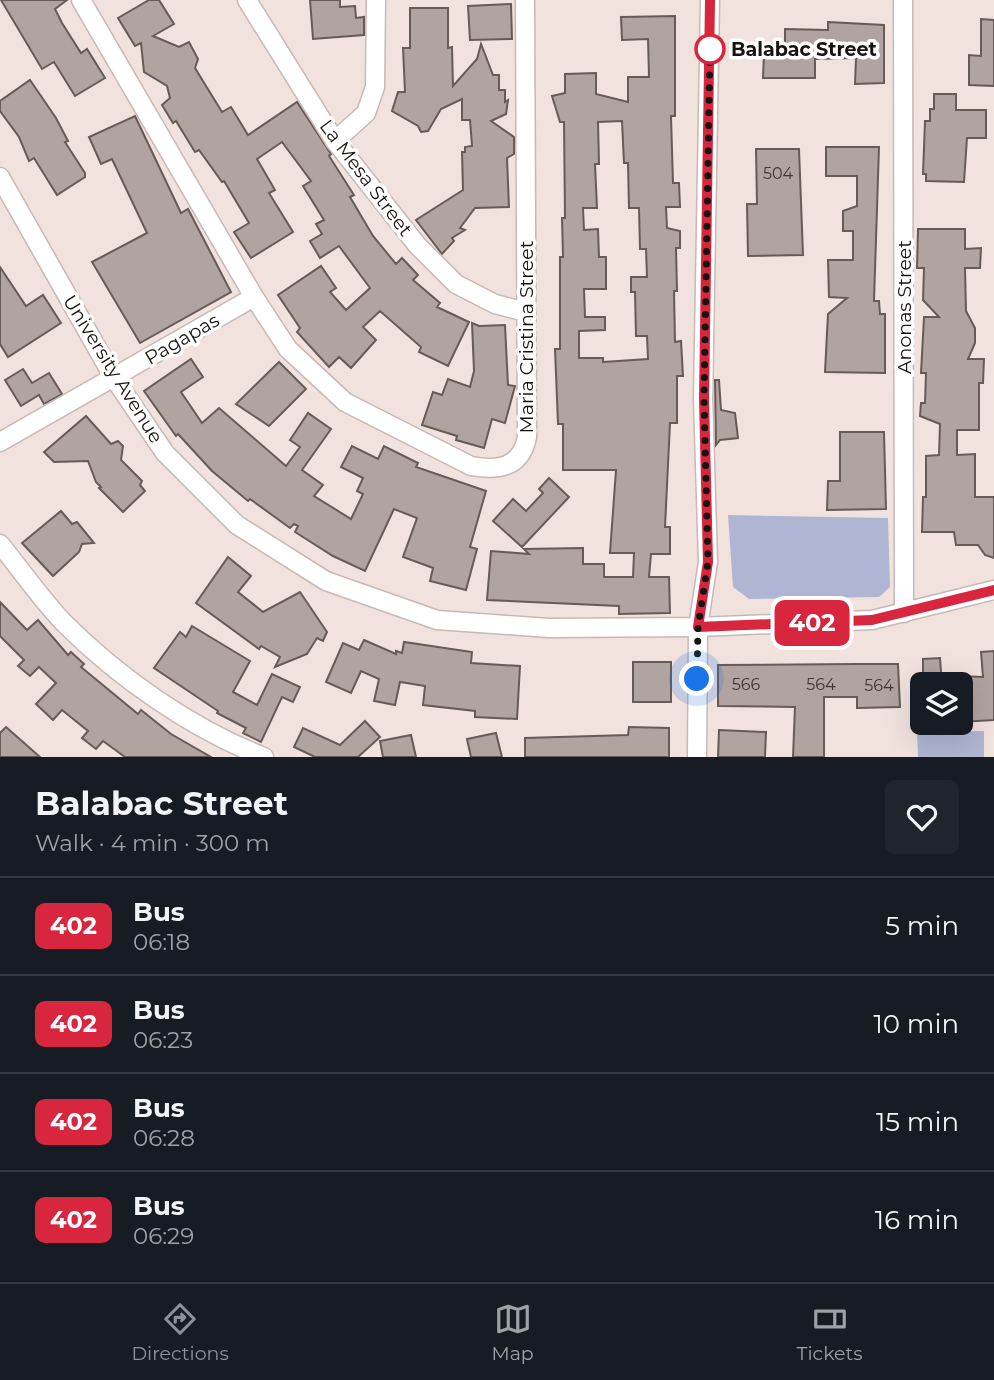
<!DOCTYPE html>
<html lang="en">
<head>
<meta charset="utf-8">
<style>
  body { margin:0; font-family:Montserrat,sans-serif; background:#20242c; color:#f1f3f6; height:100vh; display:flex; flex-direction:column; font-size:26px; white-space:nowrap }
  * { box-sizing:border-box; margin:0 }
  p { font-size:23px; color:#9ea1a6 }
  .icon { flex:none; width:38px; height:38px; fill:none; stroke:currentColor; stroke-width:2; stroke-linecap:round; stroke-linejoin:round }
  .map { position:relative; height:757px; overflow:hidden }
  .side { display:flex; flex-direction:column; background:#171b24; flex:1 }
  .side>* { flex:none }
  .badge { padding:0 14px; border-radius:10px; font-size:24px; line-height:46px }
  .tools { position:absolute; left:910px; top:672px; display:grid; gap:14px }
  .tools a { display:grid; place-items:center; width:63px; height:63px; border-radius:10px; background:#171b24; box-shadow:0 7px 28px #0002; font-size:35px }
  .you { position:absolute; width:35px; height:35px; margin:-18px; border:5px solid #fff; border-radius:50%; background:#1a73e8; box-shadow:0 0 0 10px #1a73e833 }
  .map>.badge { position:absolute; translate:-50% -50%; box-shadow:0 0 0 4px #fff }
  .round { display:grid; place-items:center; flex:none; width:74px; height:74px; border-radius:10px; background:#20242c }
  .head { display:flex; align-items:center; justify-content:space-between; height:119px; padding:0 35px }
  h1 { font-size:33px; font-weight:700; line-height:52px }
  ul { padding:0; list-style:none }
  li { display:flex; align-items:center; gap:21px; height:98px; padding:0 35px; border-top:2px solid #363941 }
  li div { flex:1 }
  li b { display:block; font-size:26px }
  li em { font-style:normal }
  li .badge { min-width:77px; font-weight:700; text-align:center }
  .tab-bar { display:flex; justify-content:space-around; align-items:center; height:98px; border-top:2px solid #363941; background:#171b24; font-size:19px; color:#9ea1a6 }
  .tab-bar a { display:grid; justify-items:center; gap:4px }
  .tab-bar .active { color:#8c9099 }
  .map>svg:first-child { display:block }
  .green { fill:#aeb6d3 }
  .building { fill:#b1a39f; stroke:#675b57; stroke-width:2; fill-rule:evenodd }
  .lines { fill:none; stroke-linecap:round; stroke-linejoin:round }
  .minor-casing { stroke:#c7b9b5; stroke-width:21 }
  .minor { stroke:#fff; stroke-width:18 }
  .line-casing { stroke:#fff; stroke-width:16 }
  .line { stroke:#d7263d; stroke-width:10 }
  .walk { stroke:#171311; stroke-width:7; stroke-dasharray:0 12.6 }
  .stop-dot { fill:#fff; stroke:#d7263d; stroke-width:3.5 }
  .labels { text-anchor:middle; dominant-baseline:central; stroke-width:7; stroke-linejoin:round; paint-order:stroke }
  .number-label { font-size:16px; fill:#3e3734 }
  .stop-label { font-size:19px; font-weight:bold; fill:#171311; stroke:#fff; text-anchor:start }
  .street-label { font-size:19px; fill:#171311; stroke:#fff }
</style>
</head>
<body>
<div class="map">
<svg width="994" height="757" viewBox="0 0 994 757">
  <rect width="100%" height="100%" fill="#f1e2de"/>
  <g class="green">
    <polygon points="728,515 888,518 890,587 879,597 749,599 733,587"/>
    <polygon points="984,731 984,757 918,757 917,732"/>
  </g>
  <g class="building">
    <polygon points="1,0 67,0 55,9 62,23 81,53 87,49 105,78 75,96 54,62 42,69"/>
    <polygon points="149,0 159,0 174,24 153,36 179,47 189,42 198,59 195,68 222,112 231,107 248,135 297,102 331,154 329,156 354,195 350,197 373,236 396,264 402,258 418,275 413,280 440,303 437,307 469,322 448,366 419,352 421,347 380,311 363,327 376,340 351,368 339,357 329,367 297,332 300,328 278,295 321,266 336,288 330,292 346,310 370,288 339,246 320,258 310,241 322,234 316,224 324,220 303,186 311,181 282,142 257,159 275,190 269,193 293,232 251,258 234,232 249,223 224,181 222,182 199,150 195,152 176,121 173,123 162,105 170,98 167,86 144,72 141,43 135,46 118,18"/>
    <polygon points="310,0 340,0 340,7 355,6 356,18 364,17 364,35 313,39"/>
    <polygon points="511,4 512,39 470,40 468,6"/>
    <polygon points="410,8 448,8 448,48 452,47 453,86 477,59 481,44 493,75 499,75 499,90 505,90 505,102 508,100 506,114 491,121 514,137 514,154 507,158 509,207 475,208 460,228 465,230 452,238 454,241 442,254 416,220 463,190 462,152 465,152 465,147 472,146 470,120 462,120 462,99 441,109 428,131 421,132 418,126 392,111 398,92 405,92 403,48 410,48"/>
    <path d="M 675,16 L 675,116 L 671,116 L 673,183 L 679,183 L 680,207 L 666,207 L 667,228 L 680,231 L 680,248 L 676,248 L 677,291 L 674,291 L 675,342 L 681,341 L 683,376 L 677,376 L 677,423 L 670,423 L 665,527 L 670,527 L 670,554 L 651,554 L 649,577 L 669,577 L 670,613 L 619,614 L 619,606 L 487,600 L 491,551 L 529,554 L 524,549 L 583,548 L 583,564 L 604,564 L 604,577 L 633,577 L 634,553 L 610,553 L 616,470 L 563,470 L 563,424 L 558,424 L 555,349 L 560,349 L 560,257 L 563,257 L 562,218 L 565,218 L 564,122 L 560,122 L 552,96 L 565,93 L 565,74 L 596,73 L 596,94 L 628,102 L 628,77 L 649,77 L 648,39 L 622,40 L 621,17 ZM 622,121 L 624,163 L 628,163 L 629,208 L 639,208 L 640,249 L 646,249 L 647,277 L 631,277 L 631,292 L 635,292 L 636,336 L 647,336 L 648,359 L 603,362 L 603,358 L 579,358 L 579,331 L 605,330 L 605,317 L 585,317 L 584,289 L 606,289 L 606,257 L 599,257 L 598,229 L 584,230 L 583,208 L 597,208 L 595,164 L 599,164 L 598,122 Z"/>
    <polygon points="981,19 994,20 994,86 969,85 969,55 981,56"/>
    <polygon points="828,22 884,25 884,83 855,84 856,58 815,59 815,78 763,78 764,52 785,52 785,29 828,30"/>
    <polygon points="30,80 56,118 68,141 65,142 85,173 85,177 57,195 34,158 29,161 19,137 0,111 0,101"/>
    <polygon points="934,94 956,94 956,110 986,110 986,138 967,138 964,182 926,181 926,174 923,174 925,121 930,121 930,109 934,109"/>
    <polygon points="135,116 181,213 188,209 231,292 140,343 92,262 147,233 112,159 101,164 89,137"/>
    <polygon points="826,147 879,147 874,301 879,301 880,314 885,314 885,373 825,372 828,314 847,298 829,297 828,260 853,260 853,231 843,231 843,211 857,206 857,176 826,176"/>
    <polygon points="756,149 799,149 803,255 748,256 747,204 757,204"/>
    <polygon points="918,229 965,229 965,249 981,248 980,268 965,268 966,311 975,328 975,343 968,359 984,359 983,383 979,383 979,430 957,430 957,455 975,454 975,497 994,497 994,558 985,555 978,545 956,545 954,532 922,532 923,497 926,497 926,456 939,455 940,424 920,416 921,403 925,403 926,373 921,373 924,317 939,317 923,300 924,268 917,268"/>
    <polygon points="0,267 26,306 43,295 61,323 8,357 0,344"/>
    <polygon points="472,323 479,326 505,325 508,385 515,386 505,423 492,419 484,448 456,440 457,436 422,425 433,392 442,395 448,379 470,387 474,371"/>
    <polygon points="191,359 203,377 181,392 202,423 219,408 286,466 300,447 290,440 308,413 331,429 302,470 323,485 314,496 351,519 363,494 357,491 363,478 341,467 352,446 378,459 384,446 418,463 416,467 486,491 470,547 477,549 466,590 430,581 433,568 403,557 417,518 394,509 365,571 333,556 295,532 298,526 294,524 290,528 250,499 248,501 212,471 178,434 176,436 144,391"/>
    <polygon points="279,362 306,389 269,426 236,404"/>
    <polygon points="23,369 32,383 49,373 62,394 44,404 39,395 21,406 5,380"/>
    <polygon points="715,380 719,380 721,410 735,413 738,438 720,440 716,445"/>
    <polygon points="86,416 111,444 118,441 123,446 121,460 142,481 140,485 145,491 123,512 99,488 101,487 96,482 88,461 54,462 44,452"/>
    <polygon points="840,432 884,432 886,509 827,510 828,481 840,481"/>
    <polygon points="549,478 569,497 522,547 493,521 513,499 526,511 543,493 539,489"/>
    <polygon points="61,511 72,524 77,522 94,543 82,544 79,552 53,576 22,543"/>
    <polygon points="228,557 251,576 238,592 263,612 300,592 327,632 323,641 317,638 307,654 275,667 280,657 261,646 259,649 196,603"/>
    <polygon points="0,602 27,630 38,620 68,655 71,652 84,664 81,667 138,714 141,710 171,734 211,757 125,757 103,741 96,749 82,738 88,731 62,710 53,720 36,704 56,683 39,667 30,676 18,666 24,660 0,636"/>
    <polygon points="192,626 250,661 233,692 257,705 272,674 300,687 293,702 282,697 261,742 243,733 246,728 217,713 218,711 154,668 180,632 186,637"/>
    <polygon points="364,640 396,654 396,651 402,653 404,642 472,652 471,663 520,666 517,719 475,717 475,711 423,705 425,686 400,682 395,705 374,701 379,679 361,671 351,693 326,682 343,643 359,650"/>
    <polygon points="994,651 994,720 961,722 961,676 983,677 981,652"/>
    <polygon points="940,658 942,684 923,684 923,659"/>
    <rect x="633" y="662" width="38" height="40"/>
    <polygon points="857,664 898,664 900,707 857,708 857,697 824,697 824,757 793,757 795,707 718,706 718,665"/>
    <polygon points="365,721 380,737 358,757 315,757 294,747 303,728 340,745"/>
    <polygon points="6,727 40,757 0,757 0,733"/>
    <polygon points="629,727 669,728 669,757 525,757 525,738 628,735"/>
    <polygon points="719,730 766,732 765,757 718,757"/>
    <polygon points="496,733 502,757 471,757 467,739"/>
    <polygon points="411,735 416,757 383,757 380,741"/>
  </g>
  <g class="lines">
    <defs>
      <g id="minor">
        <path d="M 81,0 L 254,297 L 288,349 L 345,402 L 471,466 C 498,471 521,468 527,437 L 525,0"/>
        <polyline points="247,0 335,141 417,245 456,284 495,304 526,312"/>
        <polyline points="903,0 904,613"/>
        <polyline points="335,141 366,113 375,87 376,0"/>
        <polyline points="0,177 114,378 165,453 237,525 326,581 437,620 549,628 698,627 872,620 994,590"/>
        <polyline points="0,442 254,297"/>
        <path d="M 0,544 C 21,570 41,599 64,623 C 119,678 192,729 264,757"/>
        <polyline points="697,757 698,627 708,562 703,399 710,0"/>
      </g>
    </defs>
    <use href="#minor" class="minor-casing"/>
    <use href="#minor" class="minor"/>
  </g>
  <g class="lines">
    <defs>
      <polyline id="line" points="710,0 704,399 708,562 698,627 872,620 994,590"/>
    </defs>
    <use href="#line" class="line-casing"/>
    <use href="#line" class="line"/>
    <polyline class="walk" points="697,679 698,627 708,562 704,399 710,49"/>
  </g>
  <circle class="stop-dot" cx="710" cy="49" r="14"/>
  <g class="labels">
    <g class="number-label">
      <text x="778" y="173">504</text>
      <text x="746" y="684">566</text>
      <text x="821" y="684">564</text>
      <text x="879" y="685">564</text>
    </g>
    <g class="stop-label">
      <text x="731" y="49">Balabac Street</text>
    </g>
    <g class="street-label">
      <text transform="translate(366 178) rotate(53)">La Mesa Street</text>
      <text transform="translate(904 307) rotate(-90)">Anonas Street</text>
      <text transform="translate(526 337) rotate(-90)">Maria Cristina Street</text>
      <text transform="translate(182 339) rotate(-30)">Pagapas</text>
      <text transform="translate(113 369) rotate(58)">University Avenue</text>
    </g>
  </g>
</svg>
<div class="tools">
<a><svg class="icon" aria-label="layers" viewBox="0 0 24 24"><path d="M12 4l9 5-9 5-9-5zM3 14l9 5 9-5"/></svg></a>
</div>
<div class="you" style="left:697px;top:679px"></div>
<b class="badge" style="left:812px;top:623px;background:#d7263d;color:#fff">402</b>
</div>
<section class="side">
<div class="head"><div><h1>Balabac Street</h1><p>Walk · 4 min · 300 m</p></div><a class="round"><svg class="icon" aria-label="heart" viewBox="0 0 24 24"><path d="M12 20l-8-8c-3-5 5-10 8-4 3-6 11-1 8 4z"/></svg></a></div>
<ul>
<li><span class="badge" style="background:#d7263d;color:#fff">402</span><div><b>Bus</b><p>06:18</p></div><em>5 min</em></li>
<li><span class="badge" style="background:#d7263d;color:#fff">402</span><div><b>Bus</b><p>06:23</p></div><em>10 min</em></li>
<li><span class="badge" style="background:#d7263d;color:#fff">402</span><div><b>Bus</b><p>06:28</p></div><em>15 min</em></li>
<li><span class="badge" style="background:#d7263d;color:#fff">402</span><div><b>Bus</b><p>06:29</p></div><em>16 min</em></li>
</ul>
</section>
<nav class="tab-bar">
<a class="active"><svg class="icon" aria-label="directions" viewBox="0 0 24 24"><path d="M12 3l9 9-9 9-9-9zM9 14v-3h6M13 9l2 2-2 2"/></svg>Directions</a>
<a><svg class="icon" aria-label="map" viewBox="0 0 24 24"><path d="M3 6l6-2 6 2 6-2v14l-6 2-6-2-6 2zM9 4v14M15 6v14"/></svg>Map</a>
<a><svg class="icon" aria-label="tickets" viewBox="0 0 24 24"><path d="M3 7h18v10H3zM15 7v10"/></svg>Tickets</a>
</nav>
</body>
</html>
